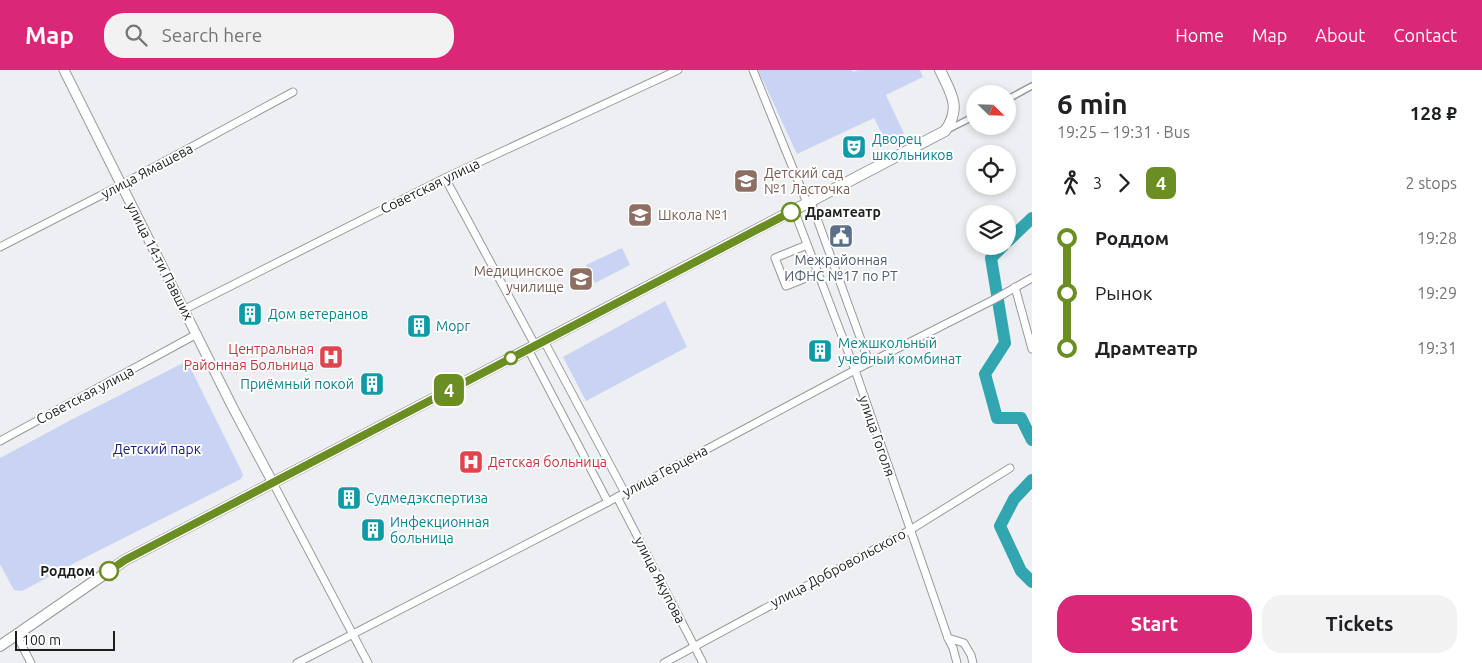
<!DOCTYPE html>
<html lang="en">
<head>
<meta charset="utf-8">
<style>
  body { margin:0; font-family:Ubuntu,sans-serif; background:#f2f2f2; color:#202124; height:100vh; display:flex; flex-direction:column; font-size:19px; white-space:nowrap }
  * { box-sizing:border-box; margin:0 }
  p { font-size:16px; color:#757577 }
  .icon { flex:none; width:28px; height:28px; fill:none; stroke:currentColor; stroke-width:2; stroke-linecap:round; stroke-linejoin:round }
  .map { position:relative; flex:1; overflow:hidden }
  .panel { display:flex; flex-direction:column; background:#fff; width:450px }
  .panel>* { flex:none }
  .badge { padding:0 10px; border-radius:8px; font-size:18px; line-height:32px }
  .needle { width:32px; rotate:113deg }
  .buttons { position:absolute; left:966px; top:15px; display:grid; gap:10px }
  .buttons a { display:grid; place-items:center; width:50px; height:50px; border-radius:50%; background:#fff; box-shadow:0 2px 8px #0003; font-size:25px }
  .scale { position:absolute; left:15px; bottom:12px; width:100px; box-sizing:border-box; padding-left:5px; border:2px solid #1d1e1f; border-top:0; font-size:14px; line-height:18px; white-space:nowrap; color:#1d1e1f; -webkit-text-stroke:4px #fff; paint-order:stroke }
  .map>.badge { position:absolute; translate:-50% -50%; box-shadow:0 0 0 2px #fff }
  .legs { display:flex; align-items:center; gap:8px; height:55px; padding:0 25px; font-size:16px }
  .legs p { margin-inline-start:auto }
  .summary { display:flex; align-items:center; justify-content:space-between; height:85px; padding:0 25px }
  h1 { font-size:28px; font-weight:700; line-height:38px }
  .action { display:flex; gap:10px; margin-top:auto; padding:10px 25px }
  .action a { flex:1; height:58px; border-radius:20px; background:#db2777; color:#fff; font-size:20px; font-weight:700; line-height:58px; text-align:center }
  .action a+a { background:#f2f2f2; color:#202124 }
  ul { padding:0 25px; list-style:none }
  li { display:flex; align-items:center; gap:18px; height:55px; font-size:19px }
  li i { display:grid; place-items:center; width:8px; height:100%; margin:0 6px; background:currentColor }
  li i::after { content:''; width:12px; height:12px; margin:-6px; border:4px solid; border-radius:50%; background:#fff }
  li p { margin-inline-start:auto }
  li:first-child i { background:linear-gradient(#0000 50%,currentColor 0) }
  li:last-child i { background:linear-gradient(currentColor 50%,#0000 0) }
  header { display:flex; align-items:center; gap:30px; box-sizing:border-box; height:70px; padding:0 25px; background:#db2777; color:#fff }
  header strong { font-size:24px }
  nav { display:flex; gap:28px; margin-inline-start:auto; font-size:18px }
  .search { width:350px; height:45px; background:#f2f2f2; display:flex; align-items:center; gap:12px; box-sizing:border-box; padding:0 18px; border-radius:20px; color:#757577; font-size:19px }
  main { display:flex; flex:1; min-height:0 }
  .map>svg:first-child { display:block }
  .green { fill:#c9d3f3 }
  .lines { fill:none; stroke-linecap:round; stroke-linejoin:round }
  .river { stroke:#31a6b0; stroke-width:12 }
  .pedestrian-casing { stroke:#98999b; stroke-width:8 }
  .minor-casing { stroke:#98999b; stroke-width:9 }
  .tertiary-casing { stroke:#98999b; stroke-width:11 }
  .primary-casing { stroke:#98999b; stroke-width:12 }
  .pedestrian { stroke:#fff; stroke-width:5 }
  .minor { stroke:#fff; stroke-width:7 }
  .tertiary { stroke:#fff; stroke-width:9 }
  .primary { stroke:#fff; stroke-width:10 }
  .line-1-casing { stroke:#fff; stroke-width:11 }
  .line-1 { stroke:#6b8e23; stroke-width:8 }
  .stop-1-dot { fill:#fff; stroke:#6b8e23; stroke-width:2.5 }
  .labels { text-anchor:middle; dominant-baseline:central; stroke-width:4; stroke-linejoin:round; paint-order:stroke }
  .culture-label { font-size:14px; fill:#0d838f; stroke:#fff; text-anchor:start }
  .street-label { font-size:14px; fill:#1d1e1f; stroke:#fff }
  .education-label { font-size:14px; fill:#785e54; stroke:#fff; text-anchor:start }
  .stop-label { font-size:14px; font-weight:bold; fill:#1d1e1f; stroke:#fff; text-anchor:start }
  .service-label { font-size:14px; fill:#4e5e75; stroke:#fff }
  .health-label { font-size:14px; fill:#be3a42; stroke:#fff; text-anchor:end }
  .park-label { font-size:14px; fill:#1d2080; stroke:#fff }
</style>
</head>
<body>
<header>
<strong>Map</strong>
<div class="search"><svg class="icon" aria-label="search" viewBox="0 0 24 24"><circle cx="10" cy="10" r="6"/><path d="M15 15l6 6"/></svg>Search here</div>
<nav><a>Home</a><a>Map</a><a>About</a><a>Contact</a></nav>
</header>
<main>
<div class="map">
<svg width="1032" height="593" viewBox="0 0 1032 593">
  <rect width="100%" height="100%" fill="#eeeff2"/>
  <g class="green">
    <polygon points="758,0 852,0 853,2 858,0 920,0 923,7 886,25 906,68 888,76 874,48 797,84"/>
    <polygon points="622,178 630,195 595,213 586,195"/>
    <polygon points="665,231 687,277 586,331 563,287"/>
    <polygon points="183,293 188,293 240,398 243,405 241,409 86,487 22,521 14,520 0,494 0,388 71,350"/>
  </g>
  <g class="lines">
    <g class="river">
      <polyline points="1008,171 1032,148"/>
      <polyline points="1003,176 991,188 1005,273 985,304 997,348 1021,348 1032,370"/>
      <polyline points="1032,410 1014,429 1000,456 1021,501 1032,512"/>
    </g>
    <defs>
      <g id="pedestrian">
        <polyline points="1008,29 1032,16"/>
        <polyline points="947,60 975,46"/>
      </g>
      <g id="minor">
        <polyline points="753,0 807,133"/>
        <polyline points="445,108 535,275"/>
        <polyline points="811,132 869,292"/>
        <polyline points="794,140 855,300 948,568 953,578 957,593"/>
        <polyline points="807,175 775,188 786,216 818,203"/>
        <polyline points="0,177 121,115 293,22"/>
        <polyline points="1015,217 1032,279"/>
        <polyline points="185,239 445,108 678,0"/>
        <polyline points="544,271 625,423"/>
        <polyline points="528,279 608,432"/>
        <polyline points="0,371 197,264"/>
        <polyline points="273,413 368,593"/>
        <polyline points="617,427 703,593"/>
        <polyline points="16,564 31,593"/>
        <polyline points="948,568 964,573 971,585 973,593"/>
        <polyline points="297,593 608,432 855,300 993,230 1032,208"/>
        <polyline points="664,593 910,460 1010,398"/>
      </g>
      <polyline id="tertiary" points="64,0 233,338 273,413"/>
      <path id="primary" d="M 0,576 L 125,490 L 945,61 C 962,38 951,23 940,0"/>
    </defs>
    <use href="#pedestrian" class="pedestrian-casing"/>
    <use href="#minor" class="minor-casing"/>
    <use href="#tertiary" class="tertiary-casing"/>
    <use href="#primary" class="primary-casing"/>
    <use href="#pedestrian" class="pedestrian"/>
    <use href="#minor" class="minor"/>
    <use href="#tertiary" class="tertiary"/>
    <use href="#primary" class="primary"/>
  </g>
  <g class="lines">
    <defs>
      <polyline id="line-1" points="109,501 125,490 791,142"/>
    </defs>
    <use href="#line-1" class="line-1-casing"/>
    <use href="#line-1" class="line-1"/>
  </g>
  <defs>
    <symbol id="theatre-square" viewBox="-11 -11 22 22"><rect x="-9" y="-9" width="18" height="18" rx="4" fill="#0f9aa8" stroke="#fff"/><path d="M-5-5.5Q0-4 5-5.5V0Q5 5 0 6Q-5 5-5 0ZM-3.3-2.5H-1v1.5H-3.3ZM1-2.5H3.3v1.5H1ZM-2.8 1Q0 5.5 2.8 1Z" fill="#fff"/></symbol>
    <symbol id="school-square" viewBox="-11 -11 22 22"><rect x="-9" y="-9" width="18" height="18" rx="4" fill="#8d6e63" stroke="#fff"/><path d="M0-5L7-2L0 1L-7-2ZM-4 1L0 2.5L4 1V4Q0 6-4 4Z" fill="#fff"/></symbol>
    <symbol id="civic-square" viewBox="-11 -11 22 22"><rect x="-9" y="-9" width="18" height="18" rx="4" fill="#5c6f8a" stroke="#fff"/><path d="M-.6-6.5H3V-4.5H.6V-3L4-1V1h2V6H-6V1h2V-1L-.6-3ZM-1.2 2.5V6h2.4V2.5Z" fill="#fff"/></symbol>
    <symbol id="university-square" viewBox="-11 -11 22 22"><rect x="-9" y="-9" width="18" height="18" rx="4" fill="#8d6e63" stroke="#fff"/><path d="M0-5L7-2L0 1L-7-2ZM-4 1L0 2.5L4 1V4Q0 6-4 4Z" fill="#fff"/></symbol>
    <symbol id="building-square" viewBox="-11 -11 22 22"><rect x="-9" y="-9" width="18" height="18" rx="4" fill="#0f9aa8" stroke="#fff"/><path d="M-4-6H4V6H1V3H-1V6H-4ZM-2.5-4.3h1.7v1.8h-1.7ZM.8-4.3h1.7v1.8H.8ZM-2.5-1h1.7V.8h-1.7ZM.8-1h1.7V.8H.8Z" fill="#fff"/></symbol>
    <symbol id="hospital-square" viewBox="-11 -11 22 22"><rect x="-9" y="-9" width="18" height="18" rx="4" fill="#e0444e" stroke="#fff"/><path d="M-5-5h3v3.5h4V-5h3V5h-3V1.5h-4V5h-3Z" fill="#fff"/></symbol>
  </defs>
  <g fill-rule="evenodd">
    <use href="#theatre-square" x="840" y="63" width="28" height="28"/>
    <use href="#school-square" x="732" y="97" width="28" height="28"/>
    <use href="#school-square" x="626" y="131" width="28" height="28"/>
    <use href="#civic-square" x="827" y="152" width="28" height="28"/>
    <use href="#university-square" x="567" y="195" width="28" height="28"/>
    <use href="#building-square" x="236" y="230" width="28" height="28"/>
    <use href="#building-square" x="405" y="242" width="28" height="28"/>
    <use href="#building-square" x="806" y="267" width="28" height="28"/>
    <use href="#hospital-square" x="317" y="273" width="28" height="28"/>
    <use href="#building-square" x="358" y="300" width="28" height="28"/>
    <use href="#hospital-square" x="457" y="378" width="28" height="28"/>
    <use href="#building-square" x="335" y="414" width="28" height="28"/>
    <use href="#building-square" x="359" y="446" width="28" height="28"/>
  </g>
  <g class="stop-1-dot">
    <circle cx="791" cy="142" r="9"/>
    <circle cx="511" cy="288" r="6"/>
    <circle cx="109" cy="501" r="9"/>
  </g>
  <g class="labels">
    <g class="culture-label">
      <text x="872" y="69">Дворец<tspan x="872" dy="16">школьников</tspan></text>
      <text x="268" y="244">Дом ветеранов</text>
      <text x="436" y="256">Морг</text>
      <text x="838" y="273">Межшкольный<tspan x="838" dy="16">учебный комбинат</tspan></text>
      <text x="354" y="314" text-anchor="end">Приёмный покой</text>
      <text x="366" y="428">Судмедэкспертиза</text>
      <text x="390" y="452">Инфекционная<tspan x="390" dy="16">больница</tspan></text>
    </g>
    <g class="street-label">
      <text transform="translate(147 101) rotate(-28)">улица Ямашева</text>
      <text transform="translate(430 116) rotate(-26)">Советская улица</text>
      <text transform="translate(160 191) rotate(63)">улица 14-ти Павших</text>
      <text transform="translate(85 325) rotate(-28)">Советская улица</text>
      <text transform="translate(877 366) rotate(71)">улица Гоголя</text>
      <text transform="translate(665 401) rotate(-28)">улица Герцена</text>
      <text transform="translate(838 498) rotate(-28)">улица Добровольского</text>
      <text transform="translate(660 510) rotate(63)">улица Якупова</text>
    </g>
    <g class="education-label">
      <text x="764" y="103">Детский сад<tspan x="764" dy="16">№1 Ласточка</tspan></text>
      <text x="658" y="145">Школа №1</text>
      <text x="564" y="201" text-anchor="end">Медицинское<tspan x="564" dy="16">училище</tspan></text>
    </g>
    <g class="stop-label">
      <text x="805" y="142">Драмтеатр</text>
      <text x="95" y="501" text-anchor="end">Роддом</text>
    </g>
    <g class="service-label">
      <text x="841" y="190">Межрайонная<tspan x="841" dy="16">ИФНС №17 по РТ</tspan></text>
    </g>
    <g class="health-label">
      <text x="314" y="279">Центральная<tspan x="314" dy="16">Районная Больница</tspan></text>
      <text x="488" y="392" text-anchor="start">Детская больница</text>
    </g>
    <g class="park-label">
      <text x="157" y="379">Детский парк</text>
    </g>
  </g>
</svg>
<div class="buttons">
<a><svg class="needle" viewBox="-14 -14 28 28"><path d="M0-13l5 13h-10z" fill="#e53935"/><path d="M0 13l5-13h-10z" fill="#757577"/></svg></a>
<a><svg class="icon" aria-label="locate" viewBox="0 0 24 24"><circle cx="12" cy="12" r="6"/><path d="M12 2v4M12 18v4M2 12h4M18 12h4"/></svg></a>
<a><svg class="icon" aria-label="layers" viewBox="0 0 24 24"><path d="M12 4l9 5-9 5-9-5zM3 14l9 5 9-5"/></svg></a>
</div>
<div class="scale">100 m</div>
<b class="badge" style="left:449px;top:320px;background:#6b8e23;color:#fff">4</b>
</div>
<section class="panel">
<div class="summary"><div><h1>6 min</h1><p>19:25 – 19:31 · Bus</p></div><b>128 ₽</b></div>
<div class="legs"><svg class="icon" aria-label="walk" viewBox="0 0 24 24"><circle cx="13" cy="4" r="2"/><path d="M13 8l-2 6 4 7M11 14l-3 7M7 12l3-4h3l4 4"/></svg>3<svg class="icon" aria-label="forward" viewBox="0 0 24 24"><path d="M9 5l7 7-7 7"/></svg><b class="badge" style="background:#6b8e23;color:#fff">4</b><p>2 stops</p></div>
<ul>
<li><i style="color:#6b8e23"></i><b>Роддом</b><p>19:28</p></li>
<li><i style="color:#6b8e23"></i><span>Рынок</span><p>19:29</p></li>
<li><i style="color:#6b8e23"></i><b>Драмтеатр</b><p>19:31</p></li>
</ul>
<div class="action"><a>Start</a><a>Tickets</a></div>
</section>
</main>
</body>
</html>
